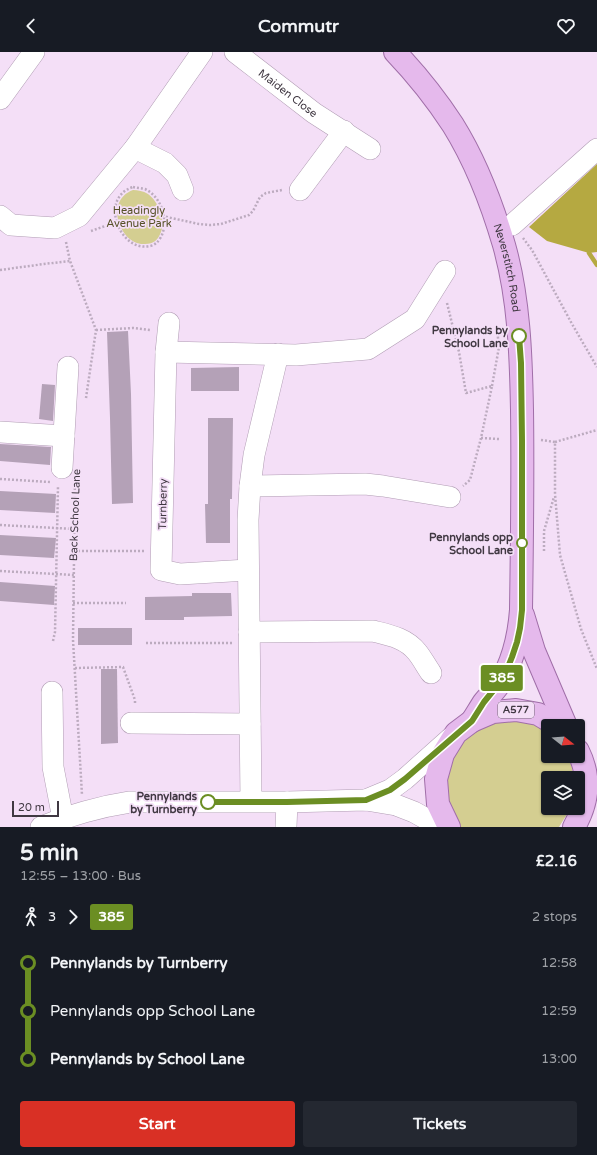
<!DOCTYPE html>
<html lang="en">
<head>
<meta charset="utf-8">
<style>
  body { margin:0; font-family:"Varela Round",sans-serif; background:#242831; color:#f1f3f6; height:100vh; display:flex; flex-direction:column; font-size:15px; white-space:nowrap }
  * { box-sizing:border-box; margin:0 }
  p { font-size:13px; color:#9ea1a6 }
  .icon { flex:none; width:22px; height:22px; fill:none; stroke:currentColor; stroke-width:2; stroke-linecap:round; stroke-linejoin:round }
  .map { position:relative; height:775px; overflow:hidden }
  .sheet { display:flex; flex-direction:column; background:#171b24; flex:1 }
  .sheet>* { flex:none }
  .badge { padding:0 8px; border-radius:3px; font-size:14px; line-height:26px }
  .needle { width:26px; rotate:107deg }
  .fabs { position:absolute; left:541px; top:667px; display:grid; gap:8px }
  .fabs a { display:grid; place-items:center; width:44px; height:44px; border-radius:4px; background:#171b24; box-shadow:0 1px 3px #0004; font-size:20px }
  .scale { position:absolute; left:12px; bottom:10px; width:47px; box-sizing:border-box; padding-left:4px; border:2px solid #403842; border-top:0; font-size:11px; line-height:14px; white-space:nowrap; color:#403842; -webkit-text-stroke:3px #f4dff7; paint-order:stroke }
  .map>.badge { position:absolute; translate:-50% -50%; box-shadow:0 0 0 2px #fff }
  .legs { display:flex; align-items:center; gap:6px; height:44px; padding:0 20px; font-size:13px }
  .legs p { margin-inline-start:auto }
  .headline { display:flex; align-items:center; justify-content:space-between; height:68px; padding:0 20px }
  h1 { font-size:22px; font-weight:800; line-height:30px }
  .primary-button { display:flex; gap:8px; margin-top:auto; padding:8px 20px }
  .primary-button a { flex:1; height:46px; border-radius:4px; background:#d93025; color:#fff; font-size:16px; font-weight:800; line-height:46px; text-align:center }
  .primary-button a+a { background:#242831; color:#f1f3f6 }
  ul { padding:0 20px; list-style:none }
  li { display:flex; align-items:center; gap:14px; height:48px; font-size:15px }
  li i { display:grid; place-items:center; width:6px; height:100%; margin:0 5px; background:currentColor }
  li i::after { content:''; width:10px; height:10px; margin:-5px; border:3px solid; border-radius:50%; background:#171b24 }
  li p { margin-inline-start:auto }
  li:first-child i { background:linear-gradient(#0000 50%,currentColor 0) }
  li:last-child i { background:linear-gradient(currentColor 50%,#0000 0) }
  header { display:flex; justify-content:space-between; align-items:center; height:52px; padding:0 20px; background:#171b24; font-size:18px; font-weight:800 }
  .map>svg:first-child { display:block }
  .green { fill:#d4ce91 }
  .water { fill:#b5a941 }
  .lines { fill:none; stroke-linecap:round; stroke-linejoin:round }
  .stream { stroke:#b5a941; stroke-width:4.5 }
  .building { fill:#b4a1b7 }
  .minor-casing { stroke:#b19db4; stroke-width:22 }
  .major-casing { stroke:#a06ea8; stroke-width:24 }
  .path { stroke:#bcabbf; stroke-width:2.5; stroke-dasharray:2 2; stroke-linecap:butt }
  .minor { stroke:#fff; stroke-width:21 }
  .major { stroke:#e5b9ec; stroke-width:22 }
  .line-1-casing { stroke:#fff; stroke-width:9 }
  .line-1 { stroke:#6b8e23; stroke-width:6 }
  .stop-1-dot { fill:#fff; stroke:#6b8e23; stroke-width:2 }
  .labels { text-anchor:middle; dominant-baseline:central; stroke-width:3.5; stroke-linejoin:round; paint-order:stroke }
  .shield { fill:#f4dff7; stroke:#766a78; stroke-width:1 }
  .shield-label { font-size:10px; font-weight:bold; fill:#403842 }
  .street-label { font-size:11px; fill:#403842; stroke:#f4dff7 }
  .park-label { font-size:11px; fill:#575228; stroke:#f4dff7 }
  .stop-label { font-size:11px; font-weight:bold; fill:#403842; stroke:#f4dff7; text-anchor:end }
</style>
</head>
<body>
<header><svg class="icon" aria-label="back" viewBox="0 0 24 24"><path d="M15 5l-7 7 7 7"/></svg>Commutr<svg class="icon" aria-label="heart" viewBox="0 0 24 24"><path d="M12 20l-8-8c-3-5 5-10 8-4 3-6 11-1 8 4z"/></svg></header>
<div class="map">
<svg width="597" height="775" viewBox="0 0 597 775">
  <rect width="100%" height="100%" fill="#f4dff7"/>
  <g class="green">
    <path d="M 133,138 C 138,138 143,139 148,142 C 158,149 166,168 161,180 C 158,188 154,192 145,192 C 121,194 103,149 133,138 Z"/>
    <polygon points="509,668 530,671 548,680 548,704 567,704 572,715 573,726 548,726 548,756 570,756 569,759 559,775 460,775 458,773 448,755 445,735 456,696 471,681 489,671"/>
  </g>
  <polygon class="water" points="597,112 597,200 589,201 547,189 529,175"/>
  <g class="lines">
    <polyline class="stream" points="589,201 597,213"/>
  </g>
  <g class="building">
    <polygon points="128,279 131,342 133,451 112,452 110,366 107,280"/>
    <polygon points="239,315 239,339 191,339 191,316"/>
    <polygon points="42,332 55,333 53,369 39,367"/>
    <polygon points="208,366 233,366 232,447 230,447 230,491 206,491 205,452 208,452"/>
    <polygon points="0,392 51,395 50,413 0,409"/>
    <polygon points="0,439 56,442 55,461 0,458"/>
    <polygon points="0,483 56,486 54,506 0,503"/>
    <polygon points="0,530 55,534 54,553 0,549"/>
    <polygon points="192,541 231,541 232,564 184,565 184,568 145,568 145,545 192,544"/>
    <rect x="78" y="576" width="54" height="17"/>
    <polygon points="101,617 117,617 118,691 101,692"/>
  </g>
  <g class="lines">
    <defs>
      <g id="minor">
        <path id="s1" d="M 235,0 L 314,61 L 370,97"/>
        <polyline points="0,47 34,0"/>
        <polyline points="135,96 165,111 177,123 183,138"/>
        <polyline points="300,138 344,79"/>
        <polyline points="0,164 11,173 55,176 79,164 135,96 202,0"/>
        <polyline points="512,173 597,97"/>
        <polyline points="169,271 166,300 161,518 180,522 248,518"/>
        <polyline points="166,300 296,303 368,297 415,267 445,219"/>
        <polyline points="0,380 64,384"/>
        <polyline points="62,416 68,315"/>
        <polyline points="250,434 365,432 383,434 450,445"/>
        <path d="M 249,580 L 373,579 C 389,583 406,586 417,600 C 422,606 426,614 431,621"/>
        <polyline points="52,640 53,715 63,767"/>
        <polyline points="131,671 250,672"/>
        <polyline points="366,748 390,738 405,727 452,685"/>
        <polyline points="251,749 248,468 250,434 254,403 278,302"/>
        <path d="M 41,775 C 72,763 97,755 130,750 L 287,750 L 366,748 L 396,753 L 414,760 L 441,775"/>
        <polyline points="286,775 287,750"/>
      </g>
      <g id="major">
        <path id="s2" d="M 395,0 C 417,23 436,47 453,73 C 476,110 492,152 504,193 C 519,246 521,303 522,358 C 523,425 522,491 521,558 C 519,585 513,611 498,634 C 494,640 488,645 484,650 C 480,656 476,663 472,669"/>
        <polyline points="523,563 534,599 566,674"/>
        <polyline points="449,775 438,752 436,727 443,702 456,681 472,669 493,660 516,658 538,662 558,674"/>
        <path d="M 574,775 C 588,751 591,725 578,699"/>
      </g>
    </defs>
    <use href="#minor" class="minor-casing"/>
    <use href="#major" class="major-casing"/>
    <g class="path">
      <path d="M 133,135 C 137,136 141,136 145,137 C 162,145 169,169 161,185 C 158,190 155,193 150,194 C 120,201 98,146 133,135 Z"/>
      <polyline points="162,164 199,172 210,173 221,172 249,163 253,159 260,145 266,141 282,138"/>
      <polyline points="91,179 108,173 120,172"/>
      <polyline points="523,186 532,198 572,272 597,315"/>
      <polyline points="66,190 70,209 96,278 86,346"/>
      <polyline points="0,218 44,212 70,209"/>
      <polyline points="447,251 459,300 466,341 492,334 481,386 470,428 463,434"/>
      <polyline points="96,278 133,276 150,278"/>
      <polyline points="492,334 499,295 497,277"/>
      <polyline points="481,386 499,387"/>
      <polyline points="541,388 555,390 555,442 560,503 581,577 597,617"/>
      <polyline points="555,390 597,378"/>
      <polyline points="0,427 50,430"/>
      <polyline points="75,428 73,588 82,743"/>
      <polyline points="0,473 74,477"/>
      <polyline points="74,499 144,499"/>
      <polyline points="544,499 544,479 554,445"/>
      <polyline points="0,519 74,523"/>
      <polyline points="73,551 126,551"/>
      <polyline points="53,589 55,580 58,434"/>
      <polyline points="146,591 232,591"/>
      <polyline points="75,616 123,615 135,648 135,653"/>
    </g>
    <use href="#minor" class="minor"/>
    <use href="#major" class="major"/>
  </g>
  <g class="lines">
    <defs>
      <polyline id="line-1" points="208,750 287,750 366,748 390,738 405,727 472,669 484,650 497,634 506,620 512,605 517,590 520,576 522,558 522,389 521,311 519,284"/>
    </defs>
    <use href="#line-1" class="line-1-casing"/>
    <use href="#line-1" class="line-1"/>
  </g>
  <g class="stop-1-dot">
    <circle cx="519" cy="284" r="7"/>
    <circle cx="522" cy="491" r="5"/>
    <circle cx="208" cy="750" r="7"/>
  </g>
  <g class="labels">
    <rect class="shield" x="498" y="650" width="36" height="16" rx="3"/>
    <g class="shield-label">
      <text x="516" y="658">A577</text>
    </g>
    <g class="street-label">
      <text stroke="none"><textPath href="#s1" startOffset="67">Maiden Close</textPath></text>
      <text stroke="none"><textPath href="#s2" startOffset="247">Neverstitch Road</textPath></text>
      <text transform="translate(163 452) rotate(-89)">Turnberry</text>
      <text transform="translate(75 463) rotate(-88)">Back School Lane</text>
    </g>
    <g class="park-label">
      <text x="139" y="158">Headingly<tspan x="139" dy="13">Avenue Park</tspan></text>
    </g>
    <g class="stop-label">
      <text x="508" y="278">Pennylands by<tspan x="508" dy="13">School Lane</tspan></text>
      <text x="513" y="485">Pennylands opp<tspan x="513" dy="13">School Lane</tspan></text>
      <text x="197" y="744">Pennylands<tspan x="197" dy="13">by Turnberry</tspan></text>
    </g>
  </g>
</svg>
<div class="fabs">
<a><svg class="needle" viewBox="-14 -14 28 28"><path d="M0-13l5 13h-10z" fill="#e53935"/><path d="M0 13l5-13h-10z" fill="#9ea1a6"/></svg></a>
<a><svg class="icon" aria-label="layers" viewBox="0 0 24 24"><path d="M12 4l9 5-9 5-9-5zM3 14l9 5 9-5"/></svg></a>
</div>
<div class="scale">20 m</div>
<b class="badge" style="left:502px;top:626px;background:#6b8e23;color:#fff">385</b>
</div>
<section class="sheet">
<div class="headline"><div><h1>5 min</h1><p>12:55 – 13:00 · Bus</p></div><b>£2.16</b></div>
<div class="legs"><svg class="icon" aria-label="walk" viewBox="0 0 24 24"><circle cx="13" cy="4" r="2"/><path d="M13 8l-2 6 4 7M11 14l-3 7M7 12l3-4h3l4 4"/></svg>3<svg class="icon" aria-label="forward" viewBox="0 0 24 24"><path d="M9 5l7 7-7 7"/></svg><b class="badge" style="background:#6b8e23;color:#fff">385</b><p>2 stops</p></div>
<ul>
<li><i style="color:#6b8e23"></i><b>Pennylands by Turnberry</b><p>12:58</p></li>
<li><i style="color:#6b8e23"></i><span>Pennylands opp School Lane</span><p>12:59</p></li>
<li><i style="color:#6b8e23"></i><b>Pennylands by School Lane</b><p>13:00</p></li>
</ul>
<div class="primary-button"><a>Start</a><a>Tickets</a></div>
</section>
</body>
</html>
